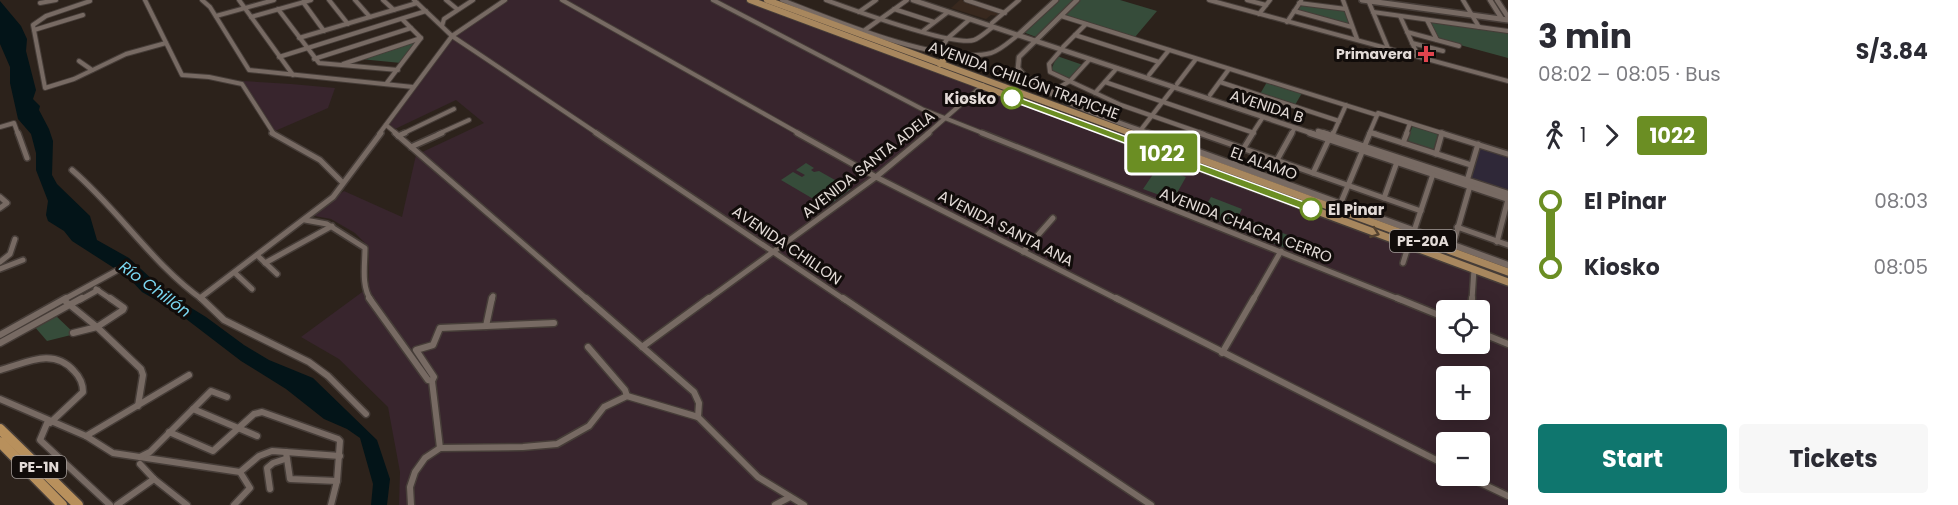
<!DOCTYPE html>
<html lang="en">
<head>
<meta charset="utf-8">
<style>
  body { margin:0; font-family:Poppins,sans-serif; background:#f7f7f7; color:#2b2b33; height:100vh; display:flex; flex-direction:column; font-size:22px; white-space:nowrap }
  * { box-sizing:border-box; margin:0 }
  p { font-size:20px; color:#7c7c81 }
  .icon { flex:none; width:33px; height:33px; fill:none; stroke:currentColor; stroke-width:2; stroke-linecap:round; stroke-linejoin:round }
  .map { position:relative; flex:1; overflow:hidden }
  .sheet { display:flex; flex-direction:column; background:#fff; width:450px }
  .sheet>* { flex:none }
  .badge { padding:0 12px; border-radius:4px; font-size:21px; line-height:39px }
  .fabs { position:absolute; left:1436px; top:300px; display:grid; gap:12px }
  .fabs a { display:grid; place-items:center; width:54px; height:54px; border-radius:6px; background:#fff; box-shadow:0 3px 15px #0003; font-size:30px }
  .map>.badge { position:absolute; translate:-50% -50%; box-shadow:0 0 0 3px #fff }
  .legs { display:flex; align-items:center; gap:9px; height:66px; padding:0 30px; font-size:20px }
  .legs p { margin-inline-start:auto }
  .headline { display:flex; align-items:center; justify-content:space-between; height:102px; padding:0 30px }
  h1 { font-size:33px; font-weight:700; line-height:45px }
  .action { display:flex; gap:12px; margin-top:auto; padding:12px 30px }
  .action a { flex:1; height:69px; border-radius:6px; background:#0f766e; color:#fff; font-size:24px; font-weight:700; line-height:69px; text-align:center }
  .action a+a { background:#f7f7f7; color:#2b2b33 }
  ul { padding:0 30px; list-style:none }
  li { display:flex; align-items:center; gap:21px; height:66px; font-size:22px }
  li i { display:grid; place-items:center; width:9px; height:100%; margin:0 8px; background:currentColor }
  li i::after { content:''; width:15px; height:15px; margin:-8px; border:4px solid; border-radius:50%; background:#fff }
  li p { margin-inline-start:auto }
  li:first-child i { background:linear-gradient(#0000 50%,currentColor 0) }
  li:last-child i { background:linear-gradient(currentColor 50%,#0000 0) }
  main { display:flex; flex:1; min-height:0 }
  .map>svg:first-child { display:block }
  .built { fill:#38281e }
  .industrial { fill:#38252d; fill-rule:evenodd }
  .education { fill:#2f2838 }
  .green { fill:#364c3a }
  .water { fill:#031418 }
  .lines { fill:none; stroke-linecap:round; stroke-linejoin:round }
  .minor-far2-casing { stroke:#463d38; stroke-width:6 }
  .minor-far1-casing { stroke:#463d38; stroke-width:8 }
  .minor-casing { stroke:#463d38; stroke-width:9 }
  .tertiary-far1-casing { stroke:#463d38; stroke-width:7 }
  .tertiary-casing { stroke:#463d38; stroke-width:9 }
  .secondary-casing { stroke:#463d38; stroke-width:8 }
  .primary-far1-casing { stroke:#463d38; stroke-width:8 }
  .primary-casing { stroke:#463d38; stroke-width:10 }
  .trunk-casing { stroke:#463d38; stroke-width:13 }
  .minor-far2 { stroke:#776a63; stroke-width:4 }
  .minor-far1 { stroke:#776a63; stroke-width:5 }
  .minor { stroke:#776a63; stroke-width:6 }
  .tertiary-far1 { stroke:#776a63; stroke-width:4.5 }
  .tertiary { stroke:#776a63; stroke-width:6 }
  .secondary { stroke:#776a63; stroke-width:5 }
  .primary-far1 { stroke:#a8875e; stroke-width:6 }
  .primary { stroke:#a8875e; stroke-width:7 }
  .trunk { stroke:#b8905c; stroke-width:10 }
  .oneway { stroke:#554330 }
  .line-1 { fill:#6b8e23; stroke:#fff; stroke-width:1.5 }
  .health-dot { fill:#e0444e; stroke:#110c0a; stroke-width:2 }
  .stop-1-dot { fill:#fff; stroke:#6b8e23; stroke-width:3 }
  .labels { text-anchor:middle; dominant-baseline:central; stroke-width:6; stroke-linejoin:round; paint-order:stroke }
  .far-poi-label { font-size:14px; font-weight:bold; fill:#e3dbd7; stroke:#110c0a; text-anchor:end }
  .shield { fill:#110c0a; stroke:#a49d9a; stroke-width:1.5 }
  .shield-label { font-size:14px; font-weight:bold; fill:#e3dbd7 }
  .street-label { font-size:15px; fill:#e3dbd7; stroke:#110c0a }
  .stop-label { font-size:15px; font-weight:bold; fill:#e3dbd7; stroke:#110c0a; text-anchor:end }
  .water-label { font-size:16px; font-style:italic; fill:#7bd8f2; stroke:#110c0a }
</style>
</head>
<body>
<main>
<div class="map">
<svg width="1508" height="505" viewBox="0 0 1508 505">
  <rect width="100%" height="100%" fill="#2c221b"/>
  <polygon class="built" points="960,0 962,0 1000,13 997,16 991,15 986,19 951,8"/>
  <g class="industrial">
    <path d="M 507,0 L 746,0 L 1508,285 L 1508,505 L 399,505 L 400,472 L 388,407 L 339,359 L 301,337 L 369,287 L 369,247 L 355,233 L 331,219 L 315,216 L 317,211 L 344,191 L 402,217 L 416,155 L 484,123 L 456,100 L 395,129 L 389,124 L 453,38 ZM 1446,310 L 1479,310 L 1479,344 L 1446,344 ZM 1446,376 L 1479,376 L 1479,410 L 1446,410 ZM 1446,442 L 1479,442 L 1479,476 L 1446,476 Z"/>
    <polygon points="243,81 291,84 335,88 328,108 275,131"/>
  </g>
  <polygon class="education" points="1480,147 1508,156 1508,192 1471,180"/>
  <g class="green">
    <polygon points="1058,0 1075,0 1036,37 1023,32"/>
    <polygon points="1080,0 1120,0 1157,11 1135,37 1065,15"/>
    <polygon points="1302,3 1345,8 1351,26 1296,11"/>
    <polygon points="1429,21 1508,32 1508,58 1438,39"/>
    <polygon points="418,40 401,63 360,59"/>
    <polygon points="1057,56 1083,65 1069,80 1051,70"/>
    <polygon points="1267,82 1302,93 1295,105 1260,94"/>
    <polygon points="1413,125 1439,134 1433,152 1406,143"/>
    <polygon points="806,163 814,168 811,170 814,172 819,171 851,189 827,207 781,180 793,172 802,177 805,175 796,170"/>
    <polygon points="1158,167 1186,177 1173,200 1143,189"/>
    <polygon points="1211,197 1242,209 1233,227 1201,214"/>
    <polygon points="1246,219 1293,237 1288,249 1240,230"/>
    <polygon points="55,315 75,334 47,341 34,326"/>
  </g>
  <polygon class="water" points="0,1 21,26 27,39 26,51 36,90 33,99 40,106 39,110 49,129 53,141 52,175 57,184 90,216 97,240 129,258 167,293 206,317 244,345 269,360 313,378 377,440 390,479 387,505 371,505 373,484 360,438 347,429 324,419 286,389 241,361 177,312 142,292 128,277 72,241 64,231 48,221 46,215 48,201 36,170 36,153 31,134 18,119 10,83 10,67 0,44"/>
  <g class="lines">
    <defs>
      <g id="minor-far2">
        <polyline points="145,0 182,75 209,77 242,84 274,134"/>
        <polyline points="202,0 210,7 249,70 413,87"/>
        <polyline points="239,0 293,75"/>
        <polyline points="329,0 348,24"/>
        <polyline points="355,0 370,17"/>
        <polyline points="383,0 394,10"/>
        <polyline points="414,0 452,36 598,134"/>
        <polyline points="446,0 457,9"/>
        <polyline points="562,0 800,134"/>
        <polyline points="713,0 922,109 985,134"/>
        <path d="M 782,0 C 831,19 941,66 991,53 C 1001,50 1010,41 1018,35"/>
        <path d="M 826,0 C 851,9 953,47 974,40 C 980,38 987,31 993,27"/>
        <polyline points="966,0 1005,13"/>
        <polyline points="1209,0 1508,81"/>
        <polyline points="1247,0 1266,5"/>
        <polyline points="1343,0 1357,39"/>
        <polyline points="1368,0 1388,48"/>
        <polyline points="1463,0 1479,27"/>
        <polyline points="90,1 46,16 33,25 45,88 74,79 126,54 166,43"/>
        <polyline points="303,2 324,31"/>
        <polyline points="40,3 56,0"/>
        <polyline points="1299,3 1346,9"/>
        <polyline points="278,9 319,63 398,70"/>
        <polyline points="894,9 934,22"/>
        <polyline points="1294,11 1352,27"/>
        <polyline points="859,12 876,0"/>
        <polyline points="1373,12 1508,31"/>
        <polyline points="1259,14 1270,0"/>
        <polyline points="216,16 274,0"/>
        <polyline points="1061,16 1377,115"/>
        <polyline points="1400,16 1418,56"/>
        <polyline points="251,17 311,0"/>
        <polyline points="1427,20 1437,40"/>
        <polyline points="1287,22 1301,1"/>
        <polyline points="992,23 1019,0"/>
        <polyline points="442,26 444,19 473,0"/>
        <polyline points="34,30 83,15"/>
        <polyline points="865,30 907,0"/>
        <polyline points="923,31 948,12"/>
        <polyline points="1407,32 1459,46"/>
        <polyline points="1075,35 1159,62"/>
        <polyline points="299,38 417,3"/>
        <polyline points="1412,43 1443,51"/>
        <polyline points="1063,47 1086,24"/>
        <polyline points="1061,50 1049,64 1050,72 1121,105 1204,134"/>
        <polyline points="939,51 948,38 970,19"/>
        <polyline points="279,57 426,11"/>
        <polyline points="314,59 411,28"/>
        <polyline points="79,61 92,70"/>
        <polyline points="343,64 421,38"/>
        <polyline points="1149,75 1169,50"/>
        <polyline points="1105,82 1254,133"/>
        <polyline points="1220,82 1339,121"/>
        <polyline points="386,84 421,38 402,19"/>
        <polyline points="1177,84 1196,59"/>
        <polyline points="1051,92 1070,81 1090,59"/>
        <polyline points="1095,93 1117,68"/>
        <polyline points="1210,95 1229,69"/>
        <polyline points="386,125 397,134"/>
        <polyline points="0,127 14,123 18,134"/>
        <polyline points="1140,131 1174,87"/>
        <polyline points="1370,132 1377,134"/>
        <polyline points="379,134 452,36 505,0"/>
        <polyline points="402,134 454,109"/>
        <polyline points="438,134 469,120"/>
        <polyline points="927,134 983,85"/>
        <polyline points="1252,134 1263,117"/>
        <polyline points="1291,134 1295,128"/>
        <polyline points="1333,134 1346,105"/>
        <polyline points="1369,134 1378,113 1445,134"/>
        <polyline points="1406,134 1410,123"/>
      </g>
      <g id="minor-far1">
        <polyline points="18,133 27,158"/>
        <polyline points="272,133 320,160 343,183"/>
        <polyline points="395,133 588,300"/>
        <polyline points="596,133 845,300"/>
        <polyline points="797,133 876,177 1119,300"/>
        <polyline points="982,133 1401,300"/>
        <polyline points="1199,133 1421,211"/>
        <polyline points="1372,133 1471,165"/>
        <polyline points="1441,133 1508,154"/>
        <polyline points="398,136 405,133"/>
        <polyline points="1332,136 1333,133"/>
        <polyline points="1403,143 1407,133"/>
        <polyline points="411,147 442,133"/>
        <polyline points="1436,154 1442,133"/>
        <polyline points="1277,160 1292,133"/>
        <polyline points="1234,164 1253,133"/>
        <path d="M 72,170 C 119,210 153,265 203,300"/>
        <polyline points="1313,173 1329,139"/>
        <polyline points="1467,181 1478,144"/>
        <polyline points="0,197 7,203 0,208"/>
        <polyline points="1384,198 1397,162"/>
        <polyline points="1339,207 1370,133"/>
        <path d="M 305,220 L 327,224 L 365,248 C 365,264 361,287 371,300"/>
        <polyline points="1457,227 1508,245"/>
        <polyline points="1414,231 1433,174"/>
        <polyline points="1497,242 1508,199"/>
        <polyline points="1453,245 1470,186"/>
        <polyline points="1023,252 1053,218"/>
        <polyline points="258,256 277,274"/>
        <polyline points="0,262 10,254 15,239"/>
        <polyline points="265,263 332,226"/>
        <polyline points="1403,263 1409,244"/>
        <polyline points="0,269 23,260"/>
        <polyline points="235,273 252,289"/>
        <polyline points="96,289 112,300"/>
        <polyline points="200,298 333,197 381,133"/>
        <polyline points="63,300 116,271"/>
        <polyline points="80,300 98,290"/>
        <polyline points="492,300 493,296"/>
        <polyline points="707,300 876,177 929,133"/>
        <polyline points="1253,300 1281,251"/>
        <polyline points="1472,300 1474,269"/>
      </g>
      <g id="minor">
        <polyline points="201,298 224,320 309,362 328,376 366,414"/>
        <polyline points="369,298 428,380 432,381 440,448"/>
        <polyline points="586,298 694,392 699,403 698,417"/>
        <polyline points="843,298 1151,505"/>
        <polyline points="1116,298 1446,465"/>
        <polyline points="1397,298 1446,318"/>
        <polyline points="65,301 97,327 141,369 143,375 138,406"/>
        <polyline points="1471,310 1472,298"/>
        <polyline points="486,326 492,298"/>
        <polyline points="1479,332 1508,344"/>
        <polyline points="73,333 97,327 123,310 124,308 110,298"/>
        <polyline points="0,335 66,298"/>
        <polyline points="0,343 82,298"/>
        <polyline points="588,347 625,390 627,396"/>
        <polyline points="642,347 709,298"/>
        <polyline points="1222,353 1254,298"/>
        <path d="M 0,370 C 26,363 53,347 74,371 C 80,377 83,384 83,392 L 50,423"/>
        <polyline points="432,381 434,377 416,350 433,345 440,328 554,323"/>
        <polyline points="0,399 86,436 113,453 240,472 250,488 234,505"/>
        <polyline points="193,409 257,436"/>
        <polyline points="48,421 40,440 110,505"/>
        <polyline points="169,432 213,451 254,414 262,412 338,439 340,441 337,481 331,505"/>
        <polyline points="86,436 189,375"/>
        <polyline points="286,452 290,479 337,481"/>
        <polyline points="140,457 150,452 211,391 227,397"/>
        <polyline points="140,464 154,479 187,505"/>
        <polyline points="240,472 259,456 272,451 340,456"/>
        <polyline points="1466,476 1508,496"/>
        <polyline points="270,489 267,468 273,463 285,459"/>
        <polyline points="117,505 154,479"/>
        <polyline points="411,505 410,487 415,472 425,458 440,448 523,447 557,444 589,426 604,407 627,396 698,417 758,477 804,505"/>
        <polyline points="775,505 790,497"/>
      </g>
      <g id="tertiary-far1">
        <polyline points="913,0 1314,134"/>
        <path d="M 1077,0 L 1019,57 L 1018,68 C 1037,96 1117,122 1151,134"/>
        <polyline points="1490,0 1502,19"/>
        <polyline points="1497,0 1508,17"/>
        <polyline points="1018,35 1056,0"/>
        <polyline points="1318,131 1328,134"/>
      </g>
      <g id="tertiary">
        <polyline points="1147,133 1508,265"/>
        <polyline points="1310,133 1508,199"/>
        <polyline points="1323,133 1508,194"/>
      </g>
      <polyline id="secondary" points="1362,0 1508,20"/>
      <g id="primary-far1">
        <polyline points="750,0 1111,134"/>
        <polyline points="767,0 1133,134"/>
        <polyline points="940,64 949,53"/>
      </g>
      <g id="primary">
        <polyline points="1107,133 1508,282"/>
        <polyline points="1129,133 1508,272"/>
      </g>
      <g id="trunk">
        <polyline points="0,429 78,505"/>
        <polyline points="0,442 62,505"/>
      </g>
    </defs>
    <use href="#minor-far2" class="minor-far2-casing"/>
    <use href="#minor-far1" class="minor-far1-casing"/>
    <use href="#minor" class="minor-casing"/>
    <use href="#tertiary-far1" class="tertiary-far1-casing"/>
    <use href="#tertiary" class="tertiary-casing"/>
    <use href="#secondary" class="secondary-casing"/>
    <use href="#primary-far1" class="primary-far1-casing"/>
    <use href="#primary" class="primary-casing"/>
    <use href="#trunk" class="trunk-casing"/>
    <use href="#minor-far2" class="minor-far2"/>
    <use href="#minor-far1" class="minor-far1"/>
    <use href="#minor" class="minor"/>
    <use href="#tertiary-far1" class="tertiary-far1"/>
    <use href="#tertiary" class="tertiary"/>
    <use href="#secondary" class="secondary"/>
    <use href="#primary-far1" class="primary-far1"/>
    <use href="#primary" class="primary"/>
    <use href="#trunk" class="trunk"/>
  </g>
  <defs><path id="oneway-chevron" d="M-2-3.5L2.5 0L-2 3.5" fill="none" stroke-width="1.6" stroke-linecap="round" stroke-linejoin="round" transform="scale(1.5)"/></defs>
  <use class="oneway" href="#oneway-chevron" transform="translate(1375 233) rotate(20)"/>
  <polygon class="line-1" points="1012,95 1315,206 1317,209 1311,213 1307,211 1009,100 1007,98"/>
  <path class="health-dot" d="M1423 45h6v6h6v6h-6v6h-6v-6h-6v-6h6z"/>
  <g class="stop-1-dot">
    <circle cx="1012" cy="98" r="10"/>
    <circle cx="1311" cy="209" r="10"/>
  </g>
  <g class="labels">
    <g class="far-poi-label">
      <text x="1412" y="54">Primavera</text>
    </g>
    <g class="shield">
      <rect x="1390" y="230" width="66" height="22" rx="4.5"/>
      <rect x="12" y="456" width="54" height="22" rx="4.5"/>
    </g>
    <g class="shield-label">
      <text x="1423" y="241">PE-20A</text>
      <text x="39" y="467">PE-1N</text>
    </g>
    <g class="street-label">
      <text transform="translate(1024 80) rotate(20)">AVENIDA CHILLÓN TRAPICHE</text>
      <text transform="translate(1267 106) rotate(18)">AVENIDA B</text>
      <text transform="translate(1264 163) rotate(20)">EL ALAMO</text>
      <text transform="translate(868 164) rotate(-38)">AVENIDA SANTA ADELA</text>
      <text transform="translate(1246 225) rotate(21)">AVENIDA CHACRA CERRO</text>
      <text transform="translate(1006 228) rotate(27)">AVENIDA SANTA ANA</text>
      <text transform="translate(787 245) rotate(34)">AVENIDA CHILLON</text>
    </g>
    <g class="stop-label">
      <text x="996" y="98">Kiosko</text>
      <text x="1328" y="209" text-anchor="start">El Pinar</text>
    </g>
    <g class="water-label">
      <text transform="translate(155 289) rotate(36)">Río Chillón</text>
    </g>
  </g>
</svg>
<div class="fabs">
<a><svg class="icon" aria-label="locate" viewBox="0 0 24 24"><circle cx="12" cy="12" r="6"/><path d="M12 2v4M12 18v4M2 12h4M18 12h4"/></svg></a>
<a>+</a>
<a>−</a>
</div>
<b class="badge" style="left:1162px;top:153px;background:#6b8e23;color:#fff">1022</b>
</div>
<section class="sheet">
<div class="headline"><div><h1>3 min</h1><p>08:02 – 08:05 · Bus</p></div><b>S/3.84</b></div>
<div class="legs"><svg class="icon" aria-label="walk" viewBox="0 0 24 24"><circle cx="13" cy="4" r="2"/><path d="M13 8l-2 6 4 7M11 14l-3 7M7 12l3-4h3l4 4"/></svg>1<svg class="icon" aria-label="forward" viewBox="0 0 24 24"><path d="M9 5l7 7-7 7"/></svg><b class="badge" style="background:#6b8e23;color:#fff">1022</b></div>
<ul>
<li><i style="color:#6b8e23"></i><b>El Pinar</b><p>08:03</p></li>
<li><i style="color:#6b8e23"></i><b>Kiosko</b><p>08:05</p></li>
</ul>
<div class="action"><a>Start</a><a>Tickets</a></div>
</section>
</main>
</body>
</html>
